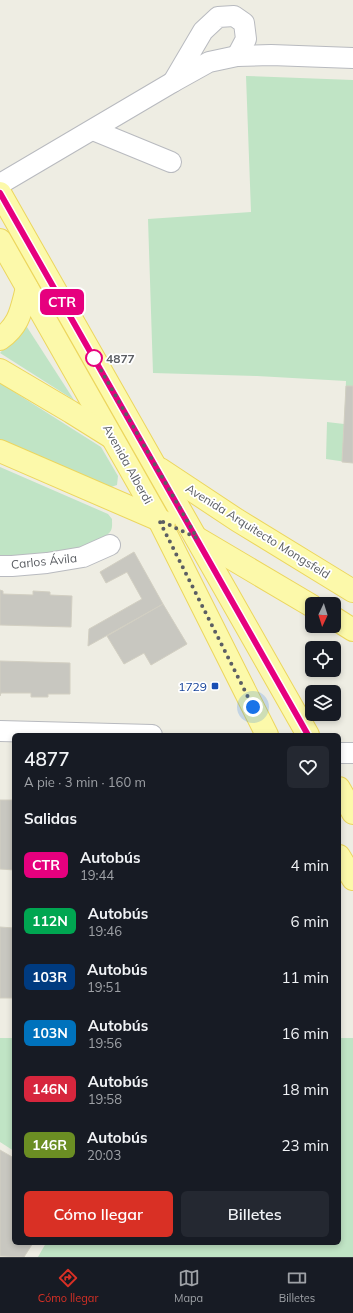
<!DOCTYPE html>
<html lang="es">
<head>
<meta charset="utf-8">
<style>
  body { margin:0; font-family:Mulish,sans-serif; background:#242831; color:#f1f3f6; height:100vh; display:flex; flex-direction:column; font-size:15px; white-space:nowrap }
  * { box-sizing:border-box; margin:0 }
  p { font-size:13px; color:#9ea1a6 }
  .icon { flex:none; width:22px; height:22px; fill:none; stroke:currentColor; stroke-width:2; stroke-linecap:round; stroke-linejoin:round }
  .map { position:relative; flex:1; overflow:hidden }
  .side { position:absolute; left:12px; top:733px; width:329px; height:512px; display:flex; flex-direction:column; background:#171b24; border-radius:6px; box-shadow:0 2px 6px #0003 }
  .side>* { flex:none }
  .badge { padding:0 8px; border-radius:6px; font-size:14px; line-height:26px }
  .needle { width:26px; rotate:184deg }
  .buttons { position:absolute; left:305px; top:597px; display:grid; gap:8px }
  .buttons a { display:grid; place-items:center; width:36px; height:36px; border-radius:6px; background:#171b24; box-shadow:0 2px 6px #0003; font-size:20px }
  .you { position:absolute; width:20px; height:20px; margin:-10px; border:3px solid #fff; border-radius:50%; background:#1a73e8; box-shadow:0 0 0 6px #1a73e833 }
  .map>.badge { position:absolute; translate:-50% -50%; box-shadow:0 0 0 2px #fff }
  h2 { padding:0 12px; font-size:15px; line-height:36px }
  .round { display:grid; place-items:center; flex:none; width:42px; height:42px; border-radius:6px; background:#242831 }
  .summary { display:flex; align-items:center; justify-content:space-between; height:68px; padding:0 12px }
  h1 { font-size:19px; font-weight:600; line-height:30px }
  .primary-button { display:flex; gap:8px; margin-top:auto; padding:8px 12px }
  .primary-button a { flex:1; height:46px; border-radius:6px; background:#d93025; color:#fff; font-size:16px; font-weight:600; line-height:46px; text-align:center }
  .primary-button a+a { background:#242831; color:#f1f3f6 }
  ul { padding:0; list-style:none }
  li { display:flex; align-items:center; gap:12px; height:56px; padding:0 12px }
  li div { flex:1 }
  li b { display:block; font-size:15px }
  li em { font-style:normal }
  li .badge { min-width:44px; font-weight:700; text-align:center }
  .dock { display:flex; justify-content:space-around; align-items:center; height:56px; border-top:1px solid #363941; background:#171b24; font-size:11px; color:#9ea1a6 }
  .dock a { display:grid; justify-items:center; gap:2px }
  .dock .active { color:#d93025 }
  .map>svg:first-child { display:block }
  .green { fill:#c0e4c5 }
  .building { fill:#c8c7c0; stroke:#d2cfc2 }
  .lines { fill:none; stroke-linecap:round; stroke-linejoin:round }
  .minor-casing { stroke:#b8babf; stroke-width:22 }
  .major-casing { stroke:#ecd65e; stroke-width:24 }
  .minor { stroke:#fff; stroke-width:20 }
  .major { stroke:#fcf9aa; stroke-width:22 }
  .line-casing { stroke:#fff; stroke-width:9 }
  .line { stroke:#e6007e; stroke-width:6 }
  .walk { stroke:#5b5e63; stroke-width:4; stroke-dasharray:0 7.2 }
  .stop-dot { fill:#fff; stroke:#e6007e; stroke-width:2 }
  .transit-dot { fill:#1a4fb4; stroke:#fff; stroke-width:1.5 }
  .labels { text-anchor:middle; dominant-baseline:central; stroke-width:3.5; stroke-linejoin:round; paint-order:stroke }
  .stop-label { font-size:12px; font-weight:bold; fill:#5b5e63; stroke:#fff; text-anchor:start }
  .street-label { font-size:12px; fill:#5b5e63; stroke:#fff }
  .transit-label { font-size:12px; fill:#164399; stroke:#fff; text-anchor:end }
</style>
</head>
<body>
<div class="map">
<svg width="353" height="1257" viewBox="0 0 353 1257">
  <rect width="100%" height="100%" fill="#eeede3"/>
  <g class="green">
    <polygon points="246,76 353,80 353,463 326,459 327,422 344,424 346,381 257,376 153,373 148,219 251,212"/>
    <polygon points="25,324 74,400 0,353"/>
    <polygon points="0,383 101,447 118,476 117,485 111,487 103,486 0,439"/>
    <path d="M 0,467 L 108,514 L 112,519 C 112,525 113,530 108,534 C 100,541 59,555 47,556 C 32,557 15,556 0,556 Z"/>
    <polygon points="0,1038 14,1038 14,1151 0,1142"/>
    <polygon points="339,1038 353,1038 353,1257 38,1257 46,1243 339,1243"/>
  </g>
  <g class="building">
    <polygon points="346,386 353,386 353,463 342,462"/>
    <polygon points="134,552 163,604 88,646 89,629 142,599 127,572 106,583 100,572"/>
    <polygon points="0,590 3,591 3,594 33,595 33,591 50,592 50,595 72,596 71,627 0,625"/>
    <polygon points="163,604 187,644 151,665 144,653 124,664 107,636"/>
    <polygon points="0,661 70,663 70,694 48,694 48,697 31,697 31,693 1,693 0,696"/>
    <polygon points="0,800 14,800 14,870 0,869"/>
    <polygon points="0,927 14,928 14,998 0,998"/>
    <polygon points="0,1150 14,1158 14,1243 33,1243 24,1257 0,1256"/>
  </g>
  <g class="lines">
    <defs>
      <g id="minor">
        <polyline points="173,82 203,31 218,17 234,16 244,23 246,39 237,56"/>
        <polyline points="93,130 171,162"/>
        <polyline points="0,184 173,82 209,62 237,56 271,55 353,58"/>
        <polyline points="0,566 12,566 47,563 83,557 110,545"/>
        <polyline points="0,731 152,735"/>
        <polyline points="339,753 353,753"/>
      </g>
      <g id="major">
        <polyline points="0,193 308,735"/>
        <polyline points="0,240 159,520 267,735"/>
        <path d="M 0,339 C 20,325 21,310 27,288"/>
        <polyline points="0,370 71,412 111,437"/>
        <polyline points="0,451 164,522"/>
        <polyline points="160,469 237,520 353,591"/>
        <polyline points="197,538 312,606"/>
        <polyline points="334,618 353,630"/>
        <polyline points="339,788 353,813"/>
        <polyline points="339,856 353,879"/>
      </g>
    </defs>
    <use href="#minor" class="minor-casing"/>
    <use href="#major" class="major-casing"/>
    <use href="#minor" class="minor"/>
    <use href="#major" class="major"/>
  </g>
  <g class="lines">
    <defs>
      <polyline id="line" points="0,193 308,735"/>
    </defs>
    <use href="#line" class="line-casing"/>
    <use href="#line" class="line"/>
    <polyline class="walk" points="94,358 197,538 159,520 253,707"/>
  </g>
  <circle class="stop-dot" cx="94" cy="358" r="8"/>
  <rect class="transit-dot" x="211" y="682" width="8" height="8" rx="2"/>
  <g class="labels">
    <g class="stop-label">
      <text x="106" y="358">4877</text>
    </g>
    <g class="street-label">
      <text transform="translate(128 464) rotate(61)">Avenida Alberdi</text>
      <text transform="translate(258 531) rotate(32)">Avenida Arquitecto Mongsfeld</text>
      <text transform="translate(44 561) rotate(-6)">Carlos Ávila</text>
    </g>
    <g class="transit-label">
      <text x="207" y="686">1729</text>
    </g>
  </g>
</svg>
<div class="buttons">
<a><svg class="needle" viewBox="-14 -14 28 28"><path d="M0-13l5 13h-10z" fill="#e53935"/><path d="M0 13l5-13h-10z" fill="#9ea1a6"/></svg></a>
<a><svg class="icon" aria-label="locate" viewBox="0 0 24 24"><circle cx="12" cy="12" r="6"/><path d="M12 2v4M12 18v4M2 12h4M18 12h4"/></svg></a>
<a><svg class="icon" aria-label="layers" viewBox="0 0 24 24"><path d="M12 4l9 5-9 5-9-5zM3 14l9 5 9-5"/></svg></a>
</div>
<div class="you" style="left:253px;top:707px"></div>
<b class="badge" style="left:62px;top:302px;background:#e6007e;color:#fff">CTR</b>
<section class="side">
<div class="summary"><div><h1>4877</h1><p>A pie · 3 min · 160 m</p></div><a class="round"><svg class="icon" aria-label="heart" viewBox="0 0 24 24"><path d="M12 20l-8-8c-3-5 5-10 8-4 3-6 11-1 8 4z"/></svg></a></div>
<h2>Salidas</h2>
<ul>
<li><span class="badge" style="background:#e6007e;color:#fff">CTR</span><div><b>Autobús</b><p>19:44</p></div><em>4 min</em></li>
<li><span class="badge" style="background:#00a651;color:#fff">112N</span><div><b>Autobús</b><p>19:46</p></div><em>6 min</em></li>
<li><span class="badge" style="background:#003b80;color:#fff">103R</span><div><b>Autobús</b><p>19:51</p></div><em>11 min</em></li>
<li><span class="badge" style="background:#0072bc;color:#fff">103N</span><div><b>Autobús</b><p>19:56</p></div><em>16 min</em></li>
<li><span class="badge" style="background:#d7263d;color:#fff">146N</span><div><b>Autobús</b><p>19:58</p></div><em>18 min</em></li>
<li><span class="badge" style="background:#6b8e23;color:#fff">146R</span><div><b>Autobús</b><p>20:03</p></div><em>23 min</em></li>
</ul>
<div class="primary-button"><a>Cómo llegar</a><a>Billetes</a></div>
</section>
</div>
<nav class="dock">
<a class="active"><svg class="icon" aria-label="directions" viewBox="0 0 24 24"><path d="M12 3l9 9-9 9-9-9zM9 14v-3h6M13 9l2 2-2 2"/></svg>Cómo llegar</a>
<a><svg class="icon" aria-label="map" viewBox="0 0 24 24"><path d="M3 6l6-2 6 2 6-2v14l-6 2-6-2-6 2zM9 4v14M15 6v14"/></svg>Mapa</a>
<a><svg class="icon" aria-label="tickets" viewBox="0 0 24 24"><path d="M3 7h18v10H3zM15 7v10"/></svg>Billetes</a>
</nav>
</body>
</html>
